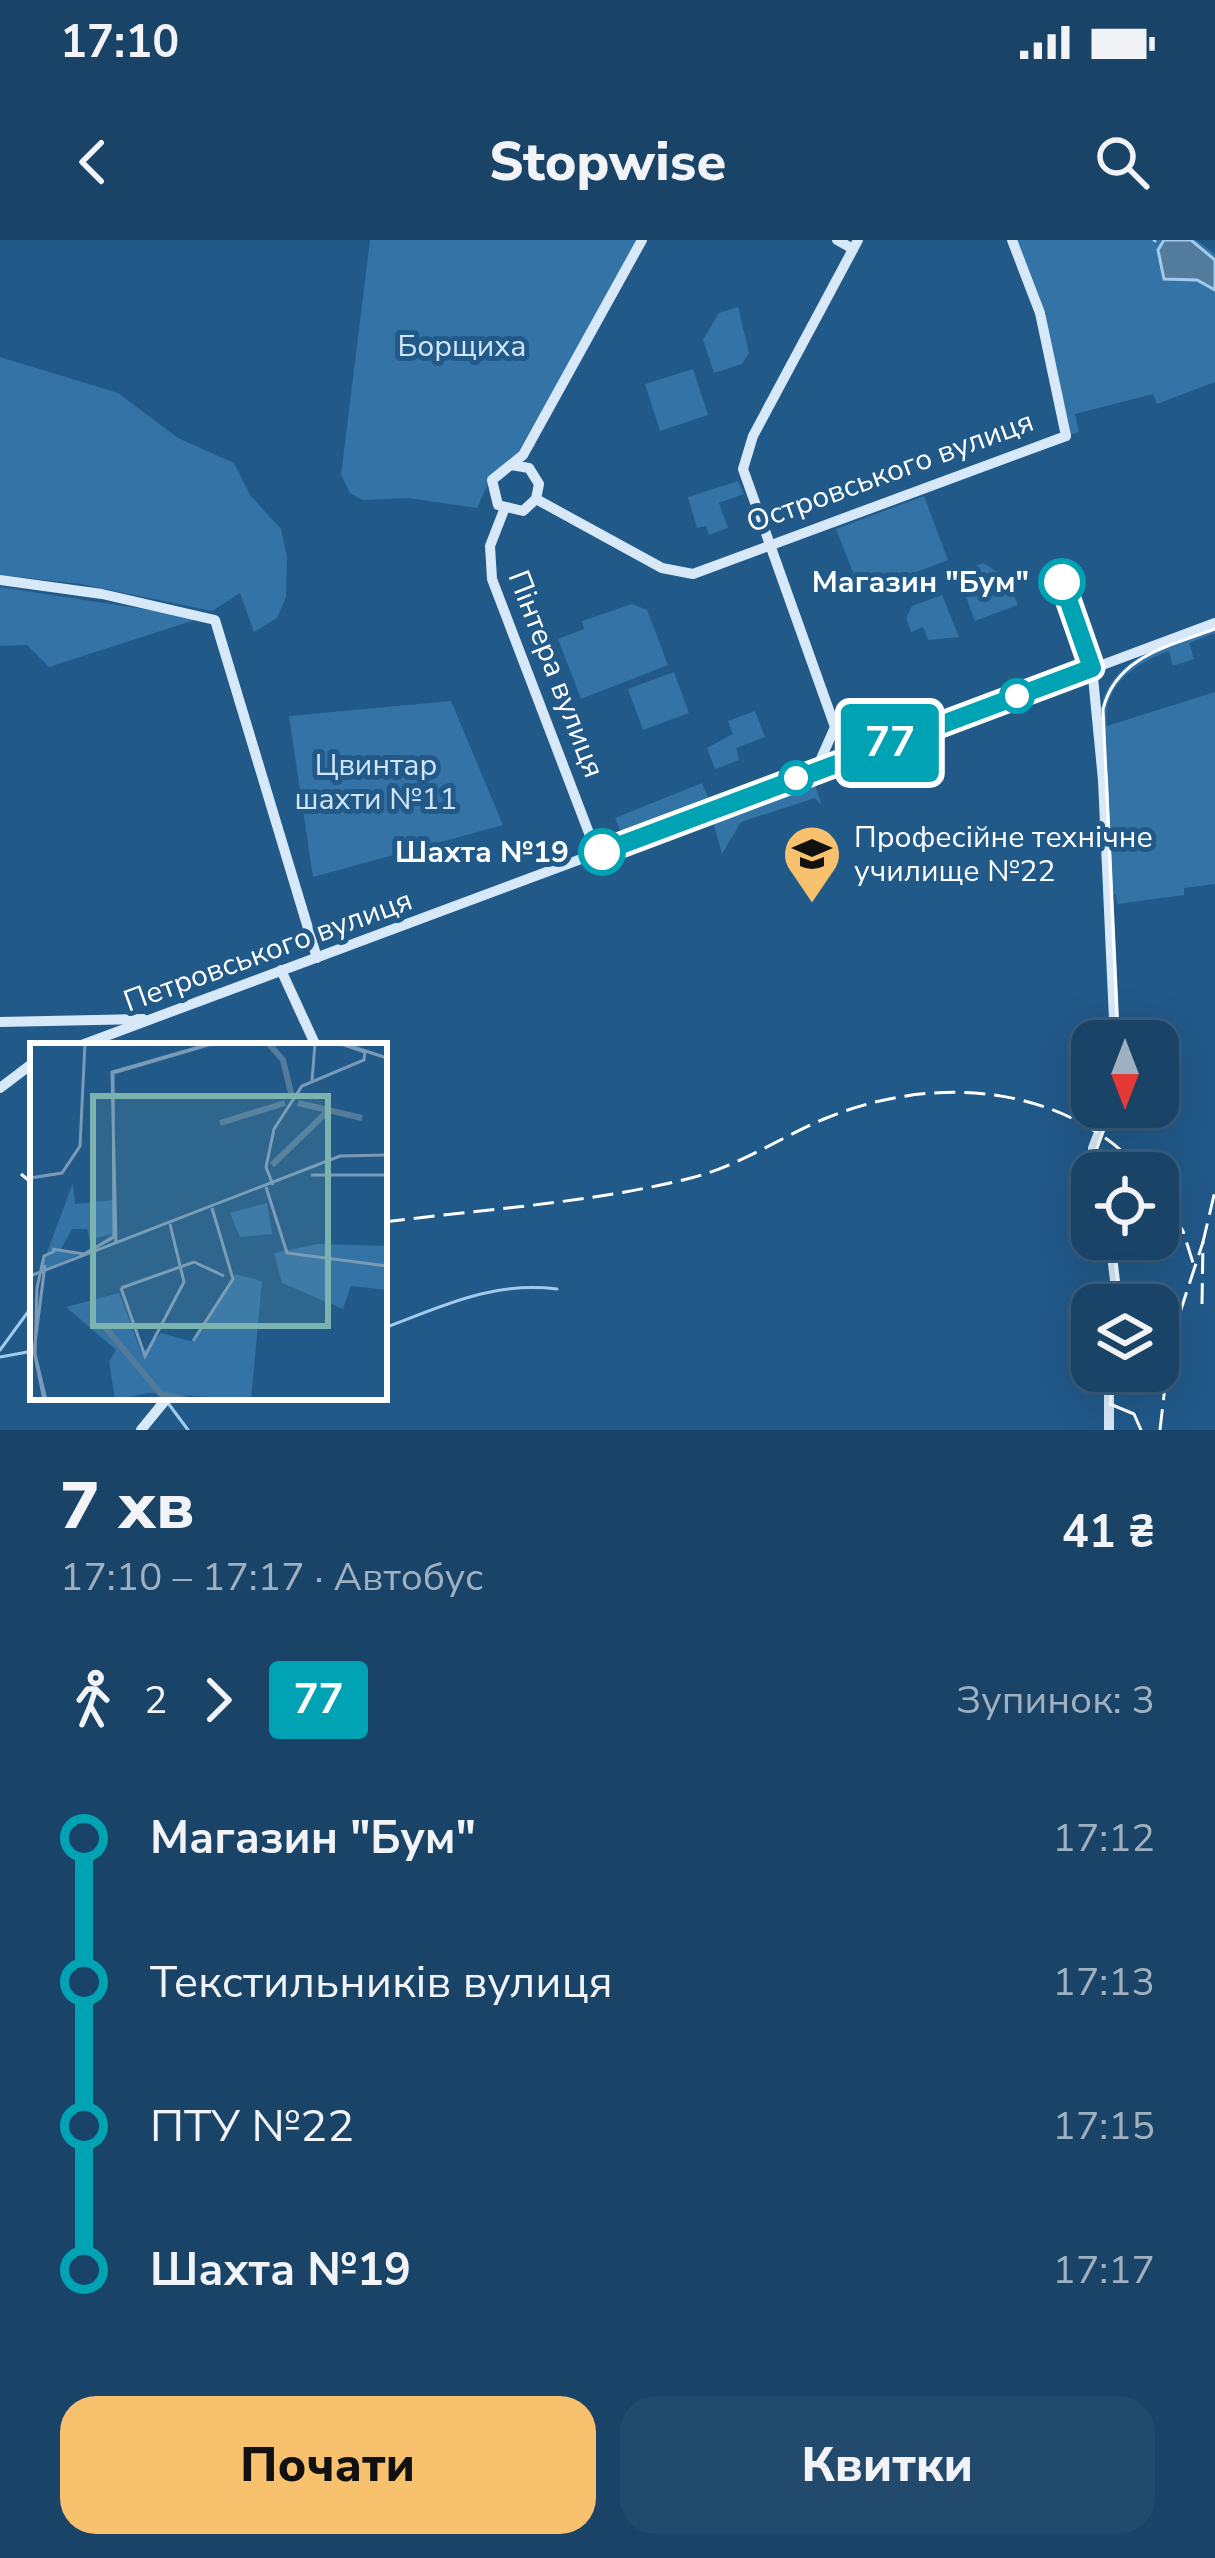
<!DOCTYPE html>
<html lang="uk">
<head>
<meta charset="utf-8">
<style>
  body { margin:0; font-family:"Nunito Sans",sans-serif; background:#224a6d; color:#f1f3f6; height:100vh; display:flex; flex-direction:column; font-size:45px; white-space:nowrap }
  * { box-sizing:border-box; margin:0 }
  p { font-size:39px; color:#9fb0c0 }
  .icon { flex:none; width:66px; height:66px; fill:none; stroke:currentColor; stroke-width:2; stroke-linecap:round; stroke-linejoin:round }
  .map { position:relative; height:1190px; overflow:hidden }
  .drawer { display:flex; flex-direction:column; background:#194367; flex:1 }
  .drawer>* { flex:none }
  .badge { padding:0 24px; border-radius:9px; font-size:42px; line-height:78px }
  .needle { width:78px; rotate:180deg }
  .controls { position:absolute; left:1071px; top:780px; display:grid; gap:24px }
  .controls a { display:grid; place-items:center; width:108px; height:108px; border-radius:24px; background:#194367; box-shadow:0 12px 48px #0002,0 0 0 3px #375c7b; font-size:60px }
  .map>.badge { position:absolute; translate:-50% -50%; box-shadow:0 0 0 6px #fff }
  .legs { display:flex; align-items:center; gap:18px; height:132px; padding:0 60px; font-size:39px }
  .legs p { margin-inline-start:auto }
  .summary { display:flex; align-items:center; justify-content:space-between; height:204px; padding:0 60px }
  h1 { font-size:66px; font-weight:800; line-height:90px }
  .action { display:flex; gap:24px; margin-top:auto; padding:24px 60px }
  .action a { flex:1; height:138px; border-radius:36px; background:#f7c16d; color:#111; font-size:48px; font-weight:800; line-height:138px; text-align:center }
  .action a+a { background:#224a6d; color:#f1f3f6 }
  ul { padding:0 60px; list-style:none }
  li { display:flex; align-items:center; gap:42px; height:144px; font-size:45px }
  li i { display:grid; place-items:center; width:18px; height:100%; margin:0 15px; background:currentColor }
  li i::after { content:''; width:30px; height:30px; margin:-15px; border:9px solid; border-radius:50%; background:#194367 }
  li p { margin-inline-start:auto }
  li:first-child i { background:linear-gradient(#0000 50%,currentColor 0) }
  li:last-child i { background:linear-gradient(currentColor 50%,#0000 0) }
  .status { display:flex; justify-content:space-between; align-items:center; height:84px; padding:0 60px; background:#194367; direction:ltr }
  .status svg { height:33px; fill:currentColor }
  header { display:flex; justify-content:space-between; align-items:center; height:156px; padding:0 60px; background:#194367; font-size:54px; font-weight:800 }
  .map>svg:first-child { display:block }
  .green { fill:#3473a6 }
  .water { fill:#537b9c; stroke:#a0cbec; stroke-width:3 }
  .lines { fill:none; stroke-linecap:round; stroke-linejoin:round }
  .stream { stroke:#a0cbec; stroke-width:3 }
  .secondary { stroke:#d7e9f8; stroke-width:10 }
  .tram { stroke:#fff; stroke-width:3 }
  .rail { stroke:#fff; stroke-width:3; stroke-dasharray:21 9; stroke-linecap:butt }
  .line-1-casing { stroke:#fff; stroke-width:27 }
  .line-1 { stroke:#00a3b4; stroke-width:18 }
  .stop-1-dot { fill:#fff; stroke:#00a3b4; stroke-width:6 }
  .labels { text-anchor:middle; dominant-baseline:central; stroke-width:10; stroke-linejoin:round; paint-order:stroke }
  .park-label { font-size:30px; fill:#d1e6f8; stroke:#215989 }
  .street-label { font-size:30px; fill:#fff; stroke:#215989 }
  .stop-label { font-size:30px; font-weight:bold; fill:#fff; stroke:#215989; text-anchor:end }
  .poi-label { font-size:30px; fill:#fff; stroke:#215989; text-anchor:start }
  .inset-river { fill:none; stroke:#537b9c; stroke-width:6 }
  .inset-road { fill:none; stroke:#7a9bb8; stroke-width:3 }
  .view { fill:#7bb4af; fill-opacity:0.15; stroke:#7bb4af; stroke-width:6 }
  .inset-edge { fill:none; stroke:#fff; stroke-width:6 }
</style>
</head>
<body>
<div class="status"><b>17:10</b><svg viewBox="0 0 49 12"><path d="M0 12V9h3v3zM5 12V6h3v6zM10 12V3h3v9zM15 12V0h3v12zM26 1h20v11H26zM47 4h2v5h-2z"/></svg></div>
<header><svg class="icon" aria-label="back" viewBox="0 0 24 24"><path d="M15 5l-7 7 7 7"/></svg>Stopwise<svg class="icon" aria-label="search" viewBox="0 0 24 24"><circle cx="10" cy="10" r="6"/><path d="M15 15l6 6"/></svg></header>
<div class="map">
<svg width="1215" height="1190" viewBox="0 0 1215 1190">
  <rect width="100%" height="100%" fill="#215989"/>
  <g class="green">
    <polygon points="370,0 639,0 513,221 493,233 477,268 408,258 362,260 350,253 341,235"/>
    <polygon points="1012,0 1196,0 1215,14 1215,142 1157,164 1153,154 1075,174 1079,192 1066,196 1040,81 1048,73 1040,73"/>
    <polygon points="738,67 749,113 742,124 714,133 703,100 719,73"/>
    <polygon points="0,117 118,153 178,198 234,223 250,255 281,289 287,317 286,357 277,378 254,392 240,353 212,371 81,344 0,335"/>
    <polygon points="693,129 708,175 660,191 645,144"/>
    <polygon points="738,241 744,254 719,263 728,288 709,295 706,286 697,288 688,257"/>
    <polygon points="924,256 948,320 861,353 836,289"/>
    <polygon points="983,323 1006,337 1018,365 975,381 957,333"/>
    <polygon points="0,347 201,378 49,427 27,405 0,406"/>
    <polygon points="942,355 959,397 928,400 923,387 911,392 906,378 912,366"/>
    <polygon points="632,364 647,370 668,425 581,459 558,399 584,389 582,381"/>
    <path d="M 1215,387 L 1215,393 L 1189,403 L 1194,419 L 1173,426 L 1169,411 C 1134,424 1102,445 1107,486 L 1215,452 L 1215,644 L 1184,648 L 1184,655 L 1117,664 L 1116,654 L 1109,654 L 1103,459 C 1121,412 1172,402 1215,387 Z"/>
    <polygon points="674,432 689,473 643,490 628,449"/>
    <polygon points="451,461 503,585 313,637 289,476"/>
    <polygon points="755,471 765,497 736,508 739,520 715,529 707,508 733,494 728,481"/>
    <polygon points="814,542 822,566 815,558 741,582 722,614 712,578"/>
    <polygon points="702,543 712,566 624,599 615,578"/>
  </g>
  <polygon class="water" points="1164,0 1191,0 1215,20 1215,50 1197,40 1164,39 1158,10"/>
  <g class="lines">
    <g class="stream">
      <polyline points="1154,0 1155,1"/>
      <path d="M 384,1088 C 443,1066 492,1041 557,1049"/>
      <polyline points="0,1110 33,1065"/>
      <polyline points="0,1117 33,1111"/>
      <polyline points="168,1163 188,1190"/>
    </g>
    <g class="secondary">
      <polyline points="837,0 853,9"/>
      <polyline points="1012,0 1040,73 1066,196"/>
      <polyline points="511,225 529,228 539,244 536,259 523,271 498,265 492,240 523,215 642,0"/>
      <polyline points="536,259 662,328 693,334 1066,196"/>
      <polyline points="504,270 490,306 492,339 597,614"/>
      <polyline points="0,340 102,354 215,380 317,718"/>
      <polyline points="1092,427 1103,540 1115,801"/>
      <polyline points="816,530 835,487 743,229 753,196 858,0"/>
      <polyline points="281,730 316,806"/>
      <polyline points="0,782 143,779"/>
      <polyline points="79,806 1215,383"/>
      <polyline points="0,848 33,823"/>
      <polyline points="1095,933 1093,908 1109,867"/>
      <polyline points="1110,999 1118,1065"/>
      <polyline points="141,1190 168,1157"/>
      <polyline points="1109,1190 1109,1131"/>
    </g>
    <g class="tram">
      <path d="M 1118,801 L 1103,469 C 1116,416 1170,406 1215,389"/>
      <polyline points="1098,933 1096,911 1112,867"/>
      <polyline points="1113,999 1120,1065"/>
      <polyline points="1114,1131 1110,1164 1134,1174 1141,1190"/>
    </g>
    <g class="rail">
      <polyline points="21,934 33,944"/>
      <polyline points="1158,950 1183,991 1194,1026"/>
      <path d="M 384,982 C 486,969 591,963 691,938 C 739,926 779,898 824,879 C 931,834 1064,842 1144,933"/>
      <polyline points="1202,1064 1203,1002 1215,951"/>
      <polyline points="1160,1190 1170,1103 1203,1002"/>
    </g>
  </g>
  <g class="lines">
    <defs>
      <polyline id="line-1" points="602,612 1092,428 1062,342"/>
    </defs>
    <use href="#line-1" class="line-1-casing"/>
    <use href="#line-1" class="line-1"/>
  </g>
  <defs>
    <symbol id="university-pin" viewBox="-11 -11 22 30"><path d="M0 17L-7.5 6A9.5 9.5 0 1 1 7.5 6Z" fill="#f7c16d" stroke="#215989"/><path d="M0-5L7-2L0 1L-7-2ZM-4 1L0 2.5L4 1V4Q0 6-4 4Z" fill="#111"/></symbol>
  </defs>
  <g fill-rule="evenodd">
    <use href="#university-pin" x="779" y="581" width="66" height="90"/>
  </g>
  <g class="stop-1-dot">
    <circle cx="1062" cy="342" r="21"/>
    <circle cx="1017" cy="456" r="15"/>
    <circle cx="796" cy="538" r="15"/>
    <circle cx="602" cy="612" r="21"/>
  </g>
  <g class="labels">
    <g class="park-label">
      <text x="462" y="106">Борщиха</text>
      <text x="376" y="525">Цвинтар<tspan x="376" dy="34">шахти №11</tspan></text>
    </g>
    <g class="street-label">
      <text transform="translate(890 232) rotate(-20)">Островського вулиця</text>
      <text transform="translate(556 434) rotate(69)">Пінтера вулиця</text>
      <text transform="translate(268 711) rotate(-20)">Петровського вулиця</text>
    </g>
    <g class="stop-label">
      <text x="1029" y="342">Магазин "Бум"</text>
      <text x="569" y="612">Шахта №19</text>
    </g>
    <g class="poi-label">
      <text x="854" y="597">Професійне технічне<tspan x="854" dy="34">училище №22</tspan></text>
    </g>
  </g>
  <g transform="translate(30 803)">
    <rect width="357" height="357" fill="#215989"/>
    <path d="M 43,140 L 45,161 L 83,157 L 83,197 L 10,228 ZM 42,186 L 57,186 L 60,197 L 84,190 L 54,211 L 30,208 ZM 237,160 L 242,191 L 210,194 L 200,170 ZM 288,201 L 357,203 L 357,247 L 321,243 L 313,266 L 252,240 L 244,210 ZM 205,231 L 232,238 L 221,357 L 119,350 L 85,357 L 79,318 L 86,307 L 36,264 L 89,250 L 112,311 L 131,290 L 164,299 Z" fill="#3473a6" fill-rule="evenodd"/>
    <path class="inset-river" d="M 238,0 L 253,17 L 262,54M 268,60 L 332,75M 190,80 L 255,60M 242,122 L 298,68M 74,283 L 131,351 L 158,357"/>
    <path class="inset-road" d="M 311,0 L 357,15M 282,38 L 285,0M 281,132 L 357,132M 0,135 L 32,130 L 50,103 L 55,0M 243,142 L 236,124 L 244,86 L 272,43 L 334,17 L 335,9 L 308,0M 236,144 L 257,210 L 357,223M 86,201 L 82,29 L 183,0M 22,206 L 54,211 L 84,194 L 83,30 L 185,0M 0,233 L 310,113 L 357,112M 91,245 L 115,313 L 154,239 L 140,181M 91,245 L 164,219 L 194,233M 163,298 L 203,236 L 182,165M 14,357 L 4,308 L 15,222M 16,357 L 5,311 L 7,245 L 14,213 L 25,208"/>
    <path class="view" d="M 63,53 L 298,53 L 298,283 L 63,283 Z"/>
    <rect width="357" height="357" class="inset-edge"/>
  </g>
</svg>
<div class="controls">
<a><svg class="needle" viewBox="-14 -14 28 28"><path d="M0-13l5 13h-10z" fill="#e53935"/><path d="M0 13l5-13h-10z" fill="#9fb0c0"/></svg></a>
<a><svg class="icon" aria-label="locate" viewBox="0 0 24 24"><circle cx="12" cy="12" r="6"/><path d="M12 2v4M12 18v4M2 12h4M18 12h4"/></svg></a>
<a><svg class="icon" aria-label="layers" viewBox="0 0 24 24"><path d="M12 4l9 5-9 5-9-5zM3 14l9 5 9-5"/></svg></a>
</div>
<b class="badge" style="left:890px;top:503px;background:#00a3b4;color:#fff">77</b>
</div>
<section class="drawer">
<div class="summary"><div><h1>7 хв</h1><p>17:10 – 17:17 · Автобус</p></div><b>41 ₴</b></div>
<div class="legs"><svg class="icon" aria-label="walk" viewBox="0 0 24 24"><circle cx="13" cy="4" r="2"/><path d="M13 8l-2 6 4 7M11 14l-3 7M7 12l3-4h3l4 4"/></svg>2<svg class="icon" aria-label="forward" viewBox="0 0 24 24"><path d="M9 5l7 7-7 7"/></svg><b class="badge" style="background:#00a3b4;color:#fff">77</b><p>Зупинок: 3</p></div>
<ul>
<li><i style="color:#00a3b4"></i><b>Магазин &quot;Бум&quot;</b><p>17:12</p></li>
<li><i style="color:#00a3b4"></i><span>Текстильників вулиця</span><p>17:13</p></li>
<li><i style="color:#00a3b4"></i><span>ПТУ №22</span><p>17:15</p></li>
<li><i style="color:#00a3b4"></i><b>Шахта №19</b><p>17:17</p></li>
</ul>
<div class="action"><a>Почати</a><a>Квитки</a></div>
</section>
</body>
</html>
